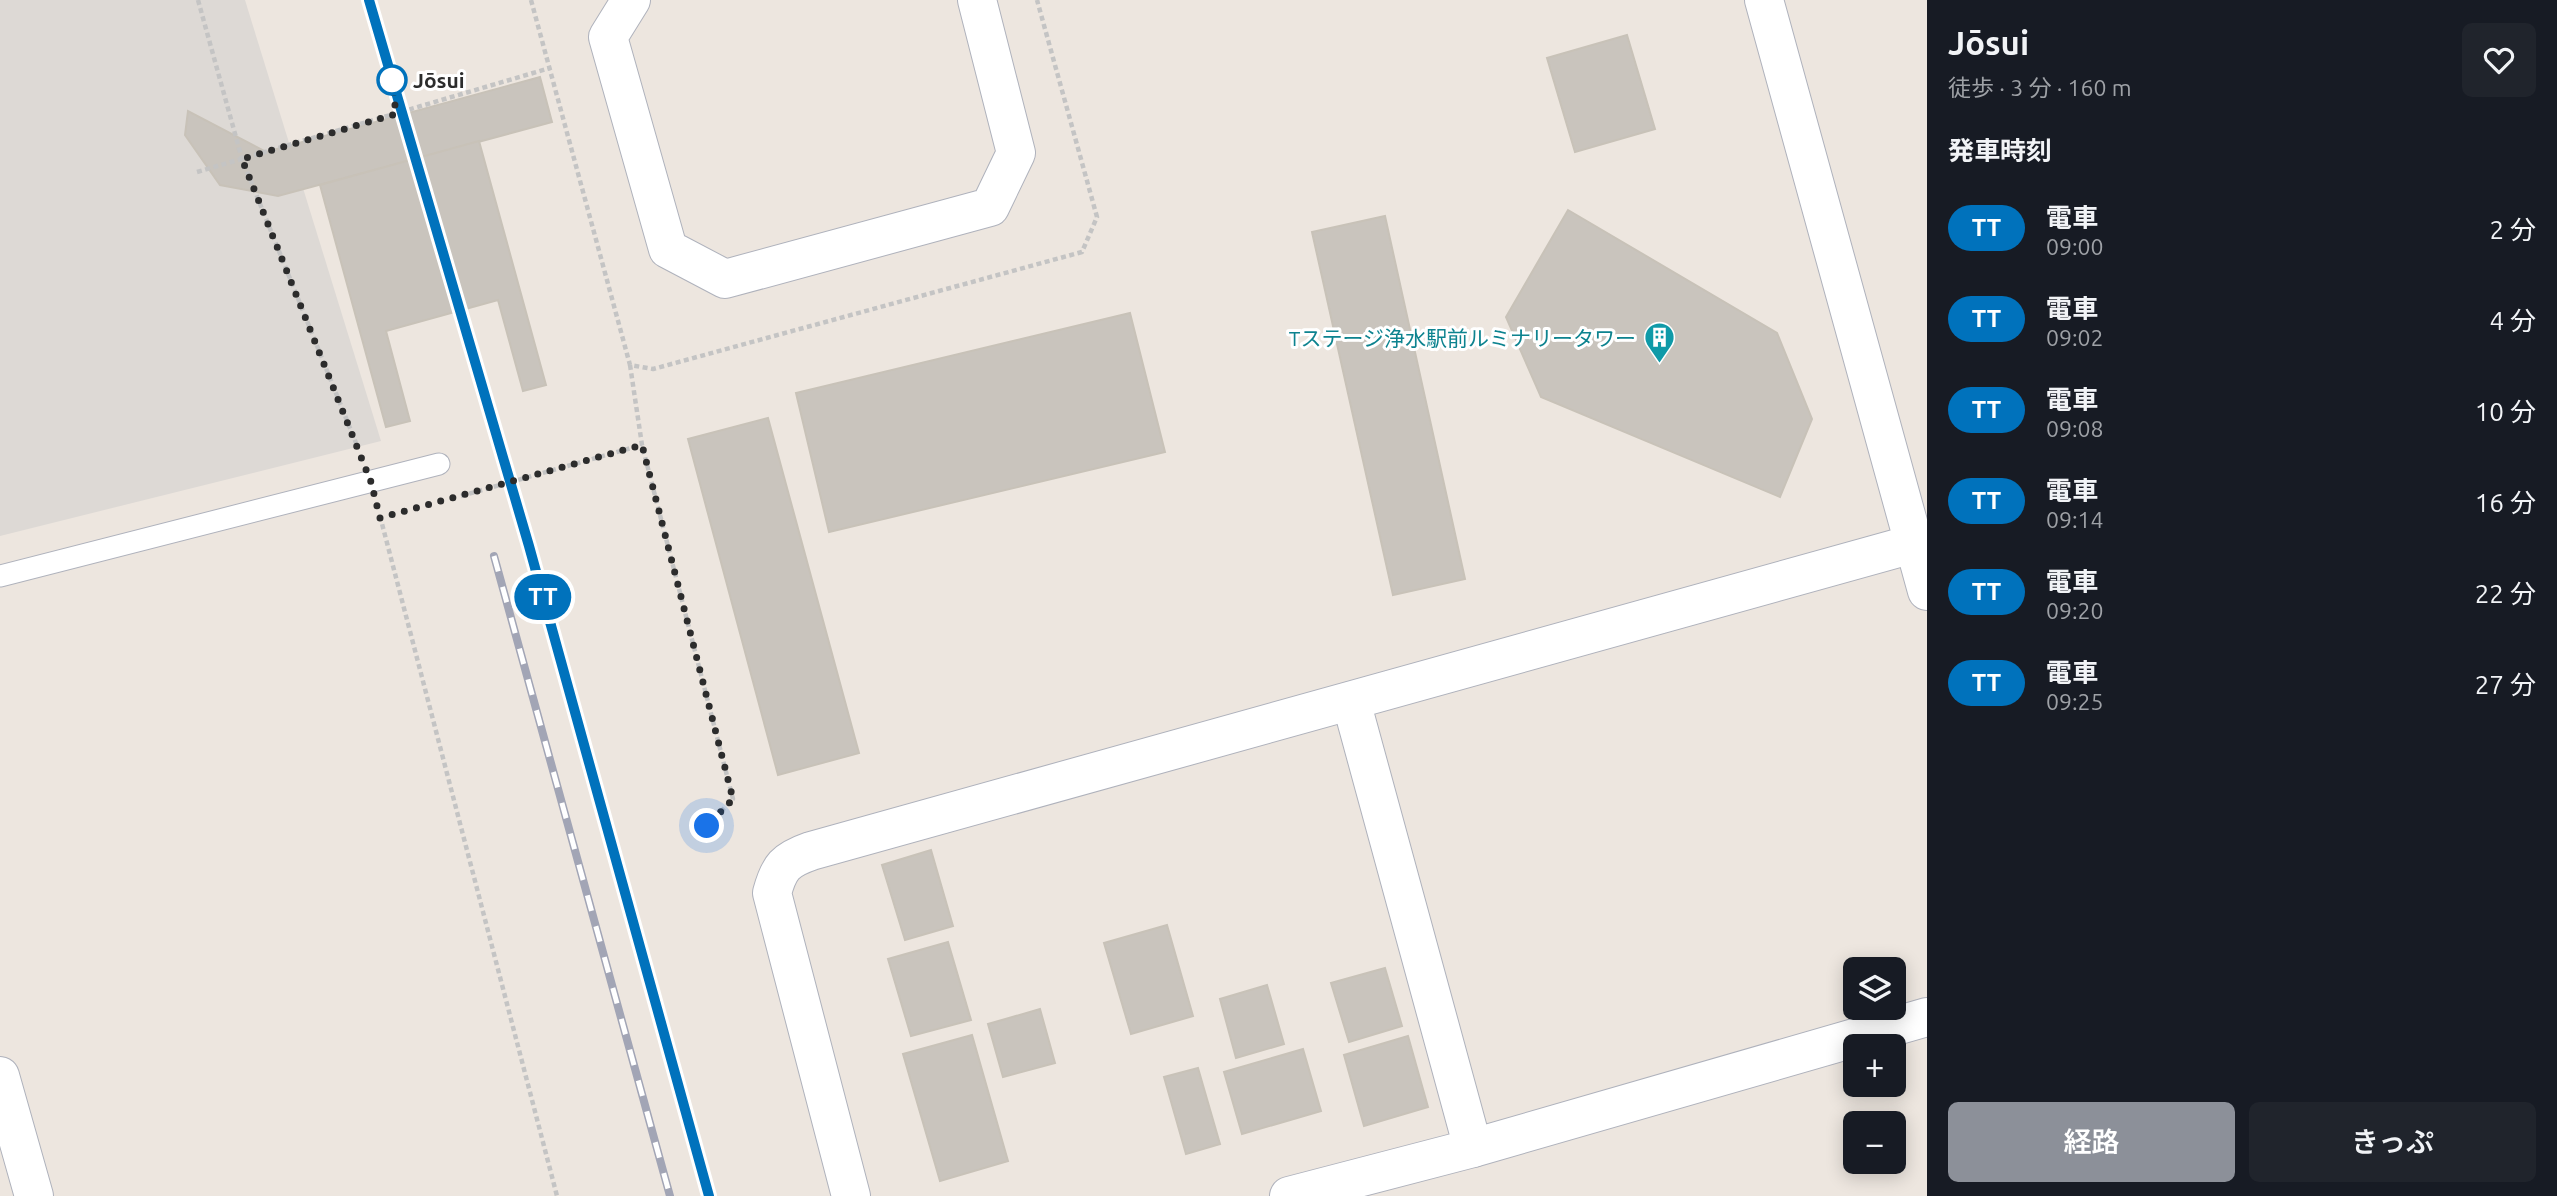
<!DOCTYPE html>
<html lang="ja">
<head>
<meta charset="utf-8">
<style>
  body { margin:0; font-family:Ubuntu,"Noto Sans JP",sans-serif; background:#20242c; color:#f1f3f6; height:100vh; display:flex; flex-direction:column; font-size:26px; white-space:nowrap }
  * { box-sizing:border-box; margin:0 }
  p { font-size:23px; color:#9ea1a6 }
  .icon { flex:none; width:38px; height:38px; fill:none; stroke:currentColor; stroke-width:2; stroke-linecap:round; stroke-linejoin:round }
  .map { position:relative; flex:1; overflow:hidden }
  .sheet { display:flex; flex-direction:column; background:#171b24; width:630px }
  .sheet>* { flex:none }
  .badge { padding:0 14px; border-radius:23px; font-size:24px; line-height:46px }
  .fabs { position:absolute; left:1843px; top:957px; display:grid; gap:14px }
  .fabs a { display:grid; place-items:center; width:63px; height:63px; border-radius:10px; background:#171b24; box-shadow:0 4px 18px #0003; font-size:35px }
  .you { position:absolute; width:35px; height:35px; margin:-18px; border:5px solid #fff; border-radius:50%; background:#1a73e8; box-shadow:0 0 0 10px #1a73e833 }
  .map>.badge { position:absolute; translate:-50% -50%; box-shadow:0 0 0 4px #fff }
  h2 { padding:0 21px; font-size:26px; line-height:63px }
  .round { display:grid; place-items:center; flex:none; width:74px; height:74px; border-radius:10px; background:#20242c }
  .summary { display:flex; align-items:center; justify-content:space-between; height:119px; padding:0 21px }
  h1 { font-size:33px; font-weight:600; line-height:52px }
  .primary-button { display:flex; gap:14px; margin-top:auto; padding:14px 21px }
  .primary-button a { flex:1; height:80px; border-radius:10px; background:#8c9099; color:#fff; font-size:28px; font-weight:600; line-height:80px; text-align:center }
  .primary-button a+a { background:#20242c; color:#f1f3f6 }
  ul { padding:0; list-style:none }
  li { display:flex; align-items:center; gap:21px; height:91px; padding:0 21px }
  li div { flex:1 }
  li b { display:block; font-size:26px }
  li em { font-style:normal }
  li .badge { min-width:77px; font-weight:700; text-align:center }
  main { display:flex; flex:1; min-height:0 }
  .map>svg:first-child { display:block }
  .plaza { fill:#ddd9d5 }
  .building { fill:#c9c4bd; stroke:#c8c2b8; stroke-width:2 }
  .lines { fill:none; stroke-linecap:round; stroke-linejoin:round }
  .service-casing { stroke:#afb2bc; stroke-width:23 }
  .minor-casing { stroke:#afb2bc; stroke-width:40 }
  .tertiary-casing { stroke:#afb2bc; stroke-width:40 }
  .path { stroke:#c4c4c4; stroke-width:4.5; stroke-dasharray:5 3.5; stroke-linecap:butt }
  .service { stroke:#fff; stroke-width:21 }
  .minor { stroke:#fff; stroke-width:38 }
  .tertiary { stroke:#fff; stroke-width:38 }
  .rail-casing { stroke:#a2a5b5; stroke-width:8 }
  .rail { stroke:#fff; stroke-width:5; stroke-dasharray:16; stroke-linecap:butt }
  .line-casing { stroke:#fff; stroke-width:16 }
  .line { stroke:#0072bc; stroke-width:10 }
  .walk { stroke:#2c2c2c; stroke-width:7; stroke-dasharray:0 12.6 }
  .stop-dot { fill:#fff; stroke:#0072bc; stroke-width:3.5 }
  .labels { text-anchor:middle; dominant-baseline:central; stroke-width:6; stroke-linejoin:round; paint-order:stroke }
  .stop-label { font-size:21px; font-weight:bold; fill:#2c2c2c; stroke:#fff; text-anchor:start }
  .culture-label { font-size:21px; fill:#0d838f; stroke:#fff; text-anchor:end }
</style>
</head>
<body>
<main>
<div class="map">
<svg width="1927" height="1196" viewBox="0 0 1927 1196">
  <rect width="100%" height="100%" fill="#ede6df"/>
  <polygon class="plaza" points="0,0 245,0 381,441 0,536"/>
  <g class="building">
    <polygon points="1627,35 1655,129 1575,152 1547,58"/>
    <polygon points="540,77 552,122 278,196 220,185 185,135 188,111 266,152"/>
    <polygon points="479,141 546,385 523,391 498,300 386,331 410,421 386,427 320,185"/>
    <polygon points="1568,210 1777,333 1812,419 1780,497 1541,397 1506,317"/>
    <polygon points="1385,216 1465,579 1393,595 1312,232"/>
    <polygon points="1130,313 1165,452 829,532 796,393"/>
    <polygon points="768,418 859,753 778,775 688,439"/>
    <polygon points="931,850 953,926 905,940 882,865"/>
    <polygon points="1167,925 1193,1016 1131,1034 1104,943"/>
    <polygon points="948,942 971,1020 911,1036 888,959"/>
    <polygon points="1385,968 1402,1026 1349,1042 1331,983"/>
    <polygon points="1267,985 1284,1044 1236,1058 1220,999"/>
    <polygon points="1040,1009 1055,1063 1003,1077 988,1024"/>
    <polygon points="972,1035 1008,1161 940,1181 903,1054"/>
    <polygon points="1408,1036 1428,1107 1364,1126 1344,1055"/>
    <polygon points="1303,1049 1321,1111 1242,1134 1224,1072"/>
    <polygon points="1198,1068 1220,1144 1186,1154 1164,1077"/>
  </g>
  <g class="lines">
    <defs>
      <polyline id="service" points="0,576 439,464"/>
      <g id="minor">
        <polyline points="631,0 608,37 668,249 725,279 990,207 1016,153 977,0"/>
        <polyline points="1764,0 1927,591"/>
        <polyline points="1351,701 1473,1148"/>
        <path d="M 851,1196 L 772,893 C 779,867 785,860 811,851 L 1927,540"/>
        <polyline points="1289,1196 1473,1148 1927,1017"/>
      </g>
      <polyline id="tertiary" points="0,1076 34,1196"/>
    </defs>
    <use href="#service" class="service-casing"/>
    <use href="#minor" class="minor-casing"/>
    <use href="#tertiary" class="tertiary-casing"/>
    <g class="path">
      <polyline points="198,0 242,159 358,448"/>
      <polyline points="531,0 630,365 653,369 1082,252 1097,217 1037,0"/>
      <polyline points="197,172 550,68"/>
      <polyline points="630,365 642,445 733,799 707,826"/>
      <polyline points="461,496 642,445"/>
      <polyline points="380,516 557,1196"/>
    </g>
    <use href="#service" class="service"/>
    <use href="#minor" class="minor"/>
    <use href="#tertiary" class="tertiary"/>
    <defs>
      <g id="rail">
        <polyline points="529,546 709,1196"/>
        <polyline points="494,556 670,1196"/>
      </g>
    </defs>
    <use href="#rail" class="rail-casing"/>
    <use href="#rail" class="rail"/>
  </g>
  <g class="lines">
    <defs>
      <polyline id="line" points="369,0 529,546 709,1196"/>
    </defs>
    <use href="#line" class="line-casing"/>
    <use href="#line" class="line"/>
    <polyline class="walk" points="392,80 396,114 242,159 371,482 380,518 642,445 733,799 707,826"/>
  </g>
  <defs>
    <symbol id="building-pin" viewBox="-11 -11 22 30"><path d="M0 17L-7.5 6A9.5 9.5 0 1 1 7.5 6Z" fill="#0f9aa8" stroke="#fff"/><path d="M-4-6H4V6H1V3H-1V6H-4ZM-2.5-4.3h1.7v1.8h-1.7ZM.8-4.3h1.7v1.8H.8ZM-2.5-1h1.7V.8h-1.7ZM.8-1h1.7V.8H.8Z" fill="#fff"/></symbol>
  </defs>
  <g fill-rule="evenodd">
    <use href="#building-pin" x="1642" y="320" width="35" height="47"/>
  </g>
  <circle class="stop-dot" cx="392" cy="80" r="14"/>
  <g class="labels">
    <g class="stop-label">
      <text x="413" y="80">Jōsui</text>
    </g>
    <g class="culture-label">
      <text x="1636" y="338">Tステージ浄水駅前ルミナリータワー</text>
    </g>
  </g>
</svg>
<div class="fabs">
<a><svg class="icon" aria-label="layers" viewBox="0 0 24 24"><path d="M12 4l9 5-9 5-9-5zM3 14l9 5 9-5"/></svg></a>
<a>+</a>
<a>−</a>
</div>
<div class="you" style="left:707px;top:826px"></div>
<b class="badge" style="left:543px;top:597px;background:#0072bc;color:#fff">TT</b>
</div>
<section class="sheet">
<div class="summary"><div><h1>Jōsui</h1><p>徒歩 · 3 分 · 160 m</p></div><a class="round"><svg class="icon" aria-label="heart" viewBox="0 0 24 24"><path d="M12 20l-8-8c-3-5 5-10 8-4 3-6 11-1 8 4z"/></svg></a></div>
<h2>発車時刻</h2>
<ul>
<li><span class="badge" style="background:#0072bc;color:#fff">TT</span><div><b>電車</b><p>09:00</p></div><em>2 分</em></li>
<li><span class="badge" style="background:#0072bc;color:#fff">TT</span><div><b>電車</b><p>09:02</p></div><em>4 分</em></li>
<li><span class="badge" style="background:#0072bc;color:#fff">TT</span><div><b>電車</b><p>09:08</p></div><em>10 分</em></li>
<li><span class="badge" style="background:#0072bc;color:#fff">TT</span><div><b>電車</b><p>09:14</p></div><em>16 分</em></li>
<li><span class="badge" style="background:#0072bc;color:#fff">TT</span><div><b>電車</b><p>09:20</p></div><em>22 分</em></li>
<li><span class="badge" style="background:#0072bc;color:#fff">TT</span><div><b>電車</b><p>09:25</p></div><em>27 分</em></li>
</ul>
<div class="primary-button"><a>経路</a><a>きっぷ</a></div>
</section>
</main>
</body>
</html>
